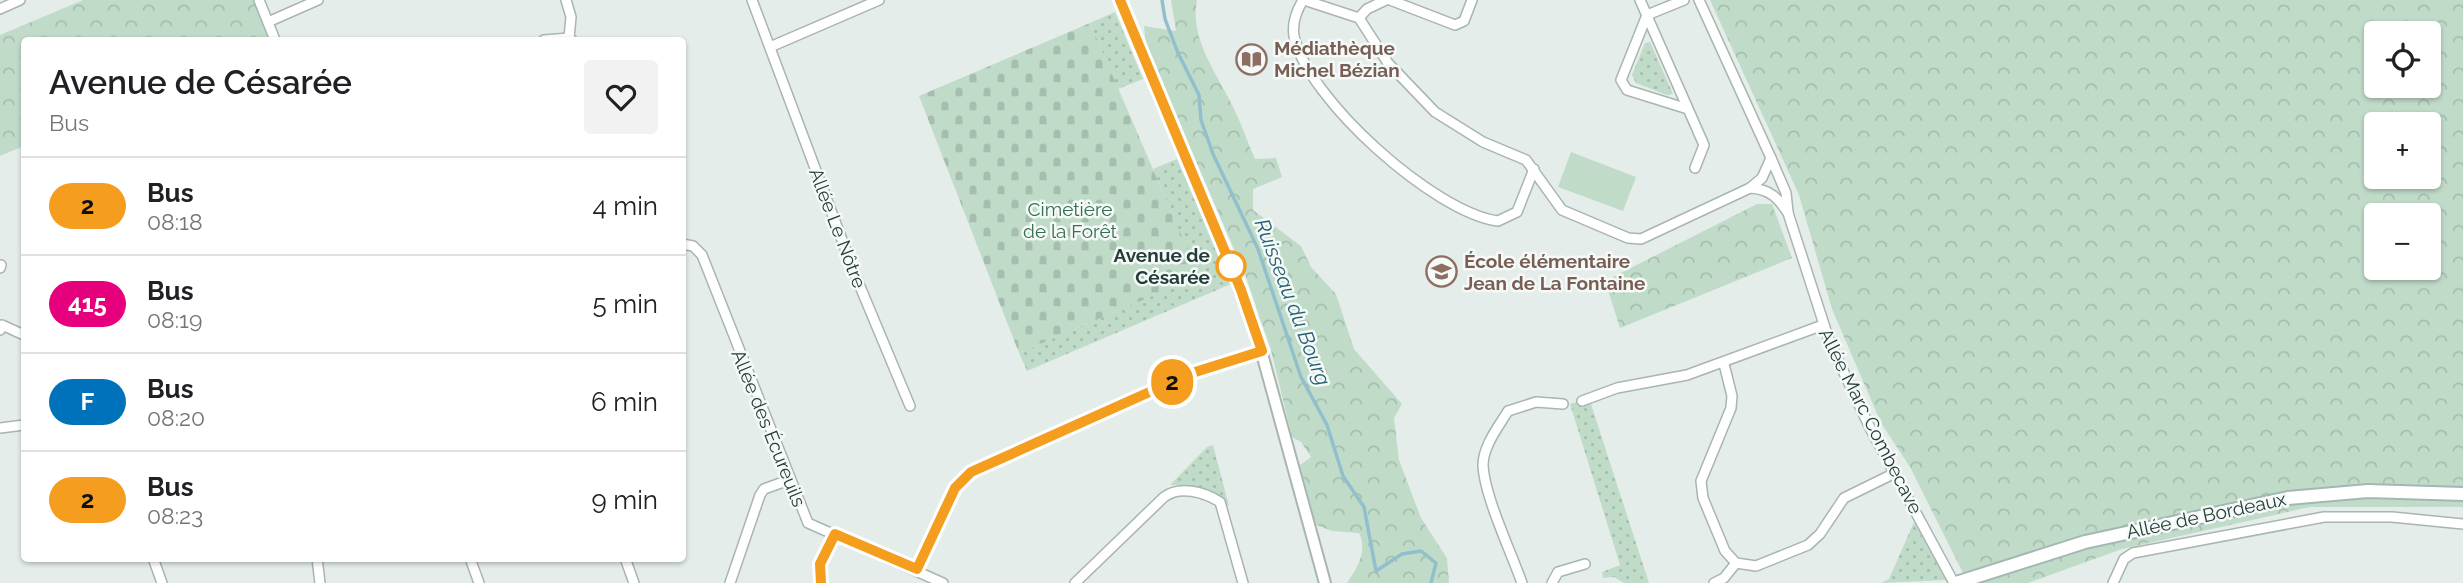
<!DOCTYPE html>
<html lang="fr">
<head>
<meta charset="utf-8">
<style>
  body { margin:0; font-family:Raleway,sans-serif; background:#f2f2f2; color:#202124; height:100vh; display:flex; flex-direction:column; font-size:26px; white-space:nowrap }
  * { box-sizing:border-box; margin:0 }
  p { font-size:23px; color:#757577 }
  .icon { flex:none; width:38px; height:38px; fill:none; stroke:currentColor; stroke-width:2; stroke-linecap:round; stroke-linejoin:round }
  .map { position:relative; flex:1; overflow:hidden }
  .panel { position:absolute; left:21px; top:37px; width:665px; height:525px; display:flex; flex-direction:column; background:#fff; border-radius:7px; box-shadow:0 2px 5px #0004 }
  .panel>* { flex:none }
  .badge { padding:0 14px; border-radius:23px; font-size:24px; line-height:46px }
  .controls { position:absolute; left:2364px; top:21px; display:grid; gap:14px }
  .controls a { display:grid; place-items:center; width:77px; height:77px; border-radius:7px; background:#fff; box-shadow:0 2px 5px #0004; font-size:35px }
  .map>.badge { position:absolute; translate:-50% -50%; box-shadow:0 0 0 4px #fff }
  .round { display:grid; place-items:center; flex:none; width:74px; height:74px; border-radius:7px; background:#f2f2f2 }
  .summary { display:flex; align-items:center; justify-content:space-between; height:119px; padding:0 28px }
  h1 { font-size:33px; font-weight:600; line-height:52px }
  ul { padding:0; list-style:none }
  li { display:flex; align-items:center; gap:21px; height:98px; padding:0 28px; border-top:2px solid #e0e0e0 }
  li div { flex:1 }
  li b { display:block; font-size:26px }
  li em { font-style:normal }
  li .badge { min-width:77px; font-weight:700; text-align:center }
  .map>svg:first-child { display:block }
  .grass { fill:url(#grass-dots) }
  .forest { fill:url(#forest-crowns); fill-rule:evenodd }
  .cemetery { fill:url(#cemetery-stones) }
  .pitch { fill:#c0dcc9 }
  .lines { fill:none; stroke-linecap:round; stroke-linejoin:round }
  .stream { stroke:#92bfcc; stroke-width:3.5 }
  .minor-casing { stroke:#a8b5b1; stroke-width:12 }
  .tertiary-casing { stroke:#a8b5b1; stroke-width:14 }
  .secondary-casing { stroke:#a4b7b2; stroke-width:16 }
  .minor { stroke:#fff; stroke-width:9 }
  .tertiary { stroke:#fff; stroke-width:10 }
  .secondary { stroke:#fff; stroke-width:12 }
  .line-casing { stroke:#fff; stroke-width:16 }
  .line { stroke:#f49d1e; stroke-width:10 }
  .stop-dot { fill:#fff; stroke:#f49d1e; stroke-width:3.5 }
  .labels { text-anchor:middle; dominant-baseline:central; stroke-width:5; stroke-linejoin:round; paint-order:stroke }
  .education-label { font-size:19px; font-weight:bold; fill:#785e54; stroke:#f5f9f7; text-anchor:start }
  .park-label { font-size:19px; fill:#33704f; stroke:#f5f9f7 }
  .street-label { font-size:19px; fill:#253d38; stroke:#f5f9f7 }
  .stop-label { font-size:19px; font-weight:bold; fill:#253d38; stroke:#f5f9f7; text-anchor:end }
  .water-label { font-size:21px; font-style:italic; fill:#246174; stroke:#f5f9f7 }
</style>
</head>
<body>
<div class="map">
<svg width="2463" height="583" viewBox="0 0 2463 583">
  <defs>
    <pattern id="grass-dots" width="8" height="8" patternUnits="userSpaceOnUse" patternTransform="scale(1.75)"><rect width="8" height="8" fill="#c0dcc9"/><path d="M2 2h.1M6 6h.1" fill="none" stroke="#a5bead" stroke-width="1.8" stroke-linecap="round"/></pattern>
    <pattern id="forest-crowns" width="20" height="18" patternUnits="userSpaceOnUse" patternTransform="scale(1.75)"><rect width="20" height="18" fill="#c0dcc9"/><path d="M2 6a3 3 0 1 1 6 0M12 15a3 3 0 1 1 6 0" fill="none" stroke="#a5bead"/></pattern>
    <pattern id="cemetery-stones" width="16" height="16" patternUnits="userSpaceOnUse" patternTransform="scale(1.75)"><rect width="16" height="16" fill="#c0dcc9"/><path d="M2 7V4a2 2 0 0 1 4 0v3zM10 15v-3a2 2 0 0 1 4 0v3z" fill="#a5bead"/></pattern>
  </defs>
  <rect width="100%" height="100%" fill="#e5edea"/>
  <g class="grass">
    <polygon points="1115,12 1143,79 1118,89 1090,23"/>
    <polygon points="1650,42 1673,94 1667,95 1636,83 1632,75 1645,43"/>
    <polygon points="1177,159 1231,284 1027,371 1019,353 1198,276 1153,169"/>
    <polygon points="1589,398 1649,583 1624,583 1614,577 1603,578 1602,572 1620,565 1570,404"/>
    <path d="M 1213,445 L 1229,506 C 1209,489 1195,485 1170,485 L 1207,447 Z"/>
    <polygon points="1914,522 1946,580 1881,583 1889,579"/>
  </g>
  <g class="forest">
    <polygon points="83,0 254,0 270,39 24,40 24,146 0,156 0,35"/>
    <path d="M 1171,0 L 1197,0 C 1189,41 1220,77 1236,113 C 1243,128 1248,144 1255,159 L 1276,158 L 1282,177 L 1253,189 L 1253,210 L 1301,246 L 1311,267 L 1336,294 L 1354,349 L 1402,404 L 1394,418 L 1399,460 L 1421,518 L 1447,558 L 1449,583 L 1347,583 C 1357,567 1368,552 1359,533 L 1332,531 L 1316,525 L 1300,465 L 1311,457 L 1301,442 L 1292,437 L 1271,350 L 1245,274 L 1146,47 L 1144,26 L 1176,31 Z"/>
    <path d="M 1710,0 L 2463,0 L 2463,507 L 2310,507 L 2122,549 L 2028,583 L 1968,583 L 1910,467 L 1881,423 L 1832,309 L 1799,195 ZM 2376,33 L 2429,33 L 2429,86 L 2376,86 ZM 2376,124 L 2429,124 L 2429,177 L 2376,177 ZM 2376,215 L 2429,215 L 2429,268 L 2376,268 Z"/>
    <polygon points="1757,204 1772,204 1792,258 1620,328 1605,281"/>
  </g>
  <polygon class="cemetery" points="1090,23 1199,276 1019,353 919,96"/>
  <polygon class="pitch" points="1571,152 1636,177 1623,211 1558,187"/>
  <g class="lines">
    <polyline class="stream" points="1162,0 1165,19 1178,53 1199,95 1201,120 1213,154 1258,249 1301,377 1327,425 1343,476 1364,507 1376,571 1402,554 1421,551 1436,563 1431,583"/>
    <defs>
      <g id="minor">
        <polyline points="259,0 275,40"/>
        <polyline points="566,0 571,17 569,38 572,40"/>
        <polyline points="752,0 854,272 910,406"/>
        <path d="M 1303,0 C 1297,10 1292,24 1294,36 C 1307,99 1435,213 1498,221 L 1517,212 L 1534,169"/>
        <path d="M 1304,0 L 1359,18 L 1388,63 L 1435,112 L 1483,142 L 1526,160 L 1562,210 L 1628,238 L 1641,239 L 1750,188 C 1770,189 1778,198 1788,213 L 1830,343 L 1870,428 L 1954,583"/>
        <polyline points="1390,0 1455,25 1464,21 1472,0"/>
        <polyline points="1640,0 1704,145 1695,168"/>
        <polyline points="1684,0 1647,15 1621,80 1627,90 1688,109"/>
        <polyline points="1699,0 1771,158 1762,178 1750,188"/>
        <polyline points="0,9 20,0"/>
        <polyline points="1359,18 1367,9 1386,0"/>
        <polyline points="268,22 318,0"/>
        <polyline points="544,40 569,38"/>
        <polyline points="770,47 879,0"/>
        <polyline points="1771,158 1786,193 1788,212"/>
        <polyline points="682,244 693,246 702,255 808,523 943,583"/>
        <polyline points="0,268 1,265"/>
        <polyline points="0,330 2,325 24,335"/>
        <polyline points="1724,364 1732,396 1731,408 1701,481 1703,498 1725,551 1736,563 1756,566 1808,545 1820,534 1844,498 1895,473"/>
        <polyline points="1582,401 1617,388 1687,375 1823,325"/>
        <polyline points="0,428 24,425"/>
        <polyline points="153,558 162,583"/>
        <polyline points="317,558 320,583"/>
        <polyline points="470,558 479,583"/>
        <polyline points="625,558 634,583"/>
        <polyline points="917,569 955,488 971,472 1192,373 1262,351"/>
        <polyline points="730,583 760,495 764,489 789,480"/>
        <polyline points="821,583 820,564 835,534"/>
        <path d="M 1075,583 L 1164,497 C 1180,485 1204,492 1220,502 L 1243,583"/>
        <path d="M 1522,583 C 1511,552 1484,495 1483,465 C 1483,446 1499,426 1508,411 L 1536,402 L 1563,404"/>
        <polyline points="1552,583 1558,572 1585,564"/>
        <polyline points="1714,583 1724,578 1736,563"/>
        <polyline points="2113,583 2124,559 2133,553 2324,517 2392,517 2463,524"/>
      </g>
      <polyline id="tertiary" points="1120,0 1253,321 1325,583"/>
      <polyline id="secondary" points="1956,583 2085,542 2288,498 2368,491 2463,494"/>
    </defs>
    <use href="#minor" class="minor-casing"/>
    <use href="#tertiary" class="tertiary-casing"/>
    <use href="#secondary" class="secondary-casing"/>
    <use href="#minor" class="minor"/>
    <use href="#tertiary" class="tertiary"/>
    <use href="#secondary" class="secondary"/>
  </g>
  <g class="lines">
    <defs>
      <polyline id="line" points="821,583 820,564 835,534 917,569 955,488 971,472 1192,373 1262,351 1241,290 1120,0"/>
    </defs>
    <use href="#line" class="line-casing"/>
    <use href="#line" class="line"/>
  </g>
  <defs>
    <symbol id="library-ring" viewBox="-11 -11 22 22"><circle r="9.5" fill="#f5f9f7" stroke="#8d6e63" stroke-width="1.5"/><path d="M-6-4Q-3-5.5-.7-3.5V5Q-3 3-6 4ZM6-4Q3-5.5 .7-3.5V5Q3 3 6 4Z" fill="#8d6e63"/></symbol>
    <symbol id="school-ring" viewBox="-11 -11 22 22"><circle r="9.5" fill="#f5f9f7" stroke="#8d6e63" stroke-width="1.5"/><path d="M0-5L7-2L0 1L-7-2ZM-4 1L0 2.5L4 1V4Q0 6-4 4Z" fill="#8d6e63"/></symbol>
  </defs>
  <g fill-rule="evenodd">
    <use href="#library-ring" x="1234" y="42" width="35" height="35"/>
    <use href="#school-ring" x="1424" y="254" width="35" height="35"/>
  </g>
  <circle class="stop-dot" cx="1231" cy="266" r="14"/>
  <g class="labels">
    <g class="education-label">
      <text x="1274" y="48">Médiathèque<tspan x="1274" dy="22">Michel Bézian</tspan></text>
      <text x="1464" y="261">École élémentaire<tspan x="1464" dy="22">Jean de La Fontaine</tspan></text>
    </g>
    <g class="park-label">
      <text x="1070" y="209">Cimetière<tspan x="1070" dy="22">de la Forêt</tspan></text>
    </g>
    <g class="street-label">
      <text transform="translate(838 228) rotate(69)">Allée Le Nôtre</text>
      <text transform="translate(1871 421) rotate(63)">Allée Marc Combecave</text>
      <text transform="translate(769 428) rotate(68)">Allée des Écureuils</text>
      <text transform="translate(2206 515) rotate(-12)">Allée de Bordeaux</text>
    </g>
    <g class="stop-label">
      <text x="1210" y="255">Avenue de<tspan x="1210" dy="22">Césarée</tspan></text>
    </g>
    <g class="water-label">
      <text transform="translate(1293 302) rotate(69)">Ruisseau du Bourg</text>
    </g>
  </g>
</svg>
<div class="controls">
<a><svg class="icon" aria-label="locate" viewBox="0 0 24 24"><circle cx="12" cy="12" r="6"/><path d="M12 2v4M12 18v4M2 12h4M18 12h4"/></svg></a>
<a>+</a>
<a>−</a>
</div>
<b class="badge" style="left:1172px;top:382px;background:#f49d1e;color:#111">2</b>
<section class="panel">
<div class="summary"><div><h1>Avenue de Césarée</h1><p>Bus</p></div><a class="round"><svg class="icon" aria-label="heart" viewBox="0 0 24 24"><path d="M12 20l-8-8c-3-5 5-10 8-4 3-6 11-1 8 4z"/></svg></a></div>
<ul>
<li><span class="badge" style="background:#f49d1e;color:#111">2</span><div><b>Bus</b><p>08:18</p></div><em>4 min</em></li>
<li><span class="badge" style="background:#e6007e;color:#fff">415</span><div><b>Bus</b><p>08:19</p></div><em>5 min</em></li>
<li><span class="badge" style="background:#0072bc;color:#fff">F</span><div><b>Bus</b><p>08:20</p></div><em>6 min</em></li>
<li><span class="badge" style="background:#f49d1e;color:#111">2</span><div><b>Bus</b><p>08:23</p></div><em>9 min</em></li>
</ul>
</section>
</div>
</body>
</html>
